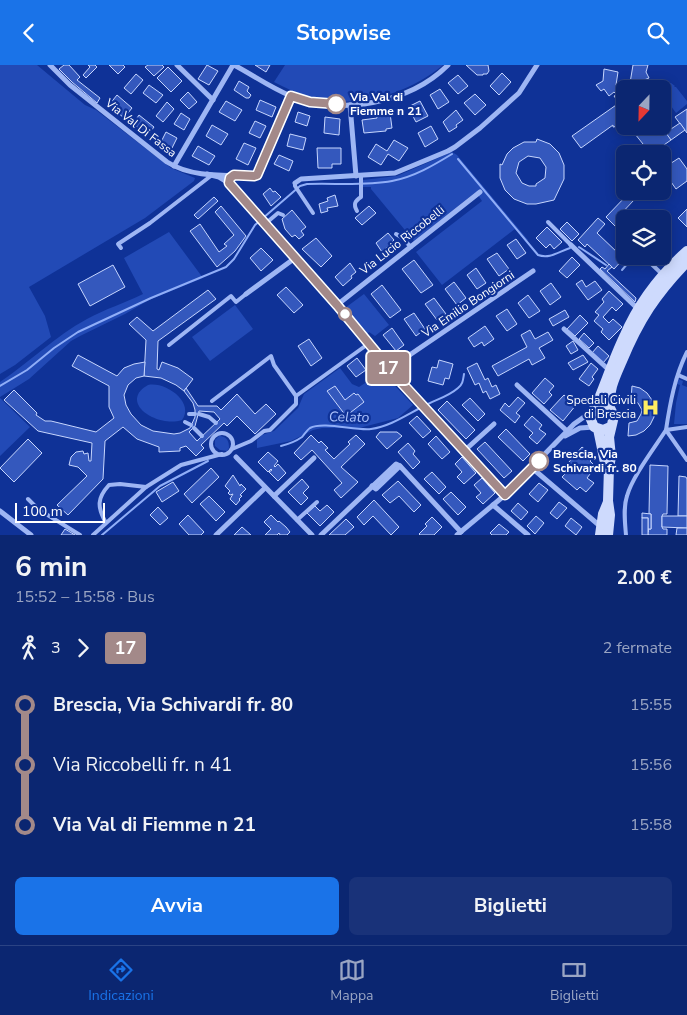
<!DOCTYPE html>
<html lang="it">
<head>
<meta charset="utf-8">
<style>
  body { margin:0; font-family:"Nunito Sans",sans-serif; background:#193279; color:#f1f3f6; height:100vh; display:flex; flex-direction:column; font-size:19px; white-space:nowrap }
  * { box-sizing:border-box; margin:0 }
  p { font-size:16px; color:#9aa5c3 }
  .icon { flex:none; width:28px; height:28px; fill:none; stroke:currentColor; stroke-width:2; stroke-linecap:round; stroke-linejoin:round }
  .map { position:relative; height:470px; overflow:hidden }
  .panel { display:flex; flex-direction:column; background:#0b2671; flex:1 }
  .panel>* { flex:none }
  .badge { padding:0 10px; border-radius:4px; font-size:18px; line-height:32px }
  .needle { width:32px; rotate:202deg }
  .tools { position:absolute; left:616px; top:15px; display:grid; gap:10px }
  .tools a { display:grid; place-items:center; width:55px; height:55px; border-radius:8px; background:#0b2671; box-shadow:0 2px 12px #0003,0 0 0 1px #2b4384; font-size:25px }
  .scale { position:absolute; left:15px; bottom:12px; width:90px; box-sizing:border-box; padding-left:5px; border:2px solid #fff; border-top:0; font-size:14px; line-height:18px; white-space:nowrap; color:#fff; -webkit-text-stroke:4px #0f3297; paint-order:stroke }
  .map>.badge { position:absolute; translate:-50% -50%; box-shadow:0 0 0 2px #fff }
  .legs { display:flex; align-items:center; gap:8px; height:55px; padding:0 15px; font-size:16px }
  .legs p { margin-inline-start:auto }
  .headline { display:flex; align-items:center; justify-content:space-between; height:85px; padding:0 15px }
  h1 { font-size:28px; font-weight:700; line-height:38px }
  .button { display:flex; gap:10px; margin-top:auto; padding:10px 15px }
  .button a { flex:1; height:58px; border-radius:8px; background:#1a73e8; color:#fff; font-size:20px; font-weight:700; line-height:58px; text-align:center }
  .button a+a { background:#193279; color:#f1f3f6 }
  ul { padding:0 15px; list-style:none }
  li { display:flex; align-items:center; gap:18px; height:60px; font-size:19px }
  li i { display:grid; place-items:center; width:8px; height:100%; margin:0 6px; background:currentColor }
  li i::after { content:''; width:12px; height:12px; margin:-6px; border:4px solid; border-radius:50%; background:#0b2671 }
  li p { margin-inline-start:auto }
  li:first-child i { background:linear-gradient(#0000 50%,currentColor 0) }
  li:last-child i { background:linear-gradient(currentColor 50%,#0000 0) }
  header { display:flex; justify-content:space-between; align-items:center; height:65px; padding:0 15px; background:#1a73e8; color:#fff; font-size:22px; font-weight:700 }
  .tabs { display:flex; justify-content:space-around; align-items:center; height:70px; border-top:1px solid #2b4384; background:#0b2671; font-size:14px; color:#9aa5c3 }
  .tabs a { display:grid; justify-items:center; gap:2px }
  .tabs .on { color:#1a73e8 }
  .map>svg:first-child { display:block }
  .green { fill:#224ab6 }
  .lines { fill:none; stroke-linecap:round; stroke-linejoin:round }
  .stream { stroke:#90aef8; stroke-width:2 }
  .building { fill:#3458bd; stroke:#c7d6fe; fill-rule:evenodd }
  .lane { stroke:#9eb6f4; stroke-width:4 }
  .street { stroke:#9eb6f4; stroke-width:5 }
  .secondary { stroke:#cedafd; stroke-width:10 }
  .line-1-casing { stroke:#fff; stroke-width:11 }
  .line-1 { stroke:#a38989; stroke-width:8 }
  .stop-1-dot { fill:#fff; stroke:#a38989; stroke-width:2.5 }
  .labels { text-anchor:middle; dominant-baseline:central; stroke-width:4.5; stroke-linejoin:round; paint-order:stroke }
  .stop-label { font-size:12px; font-weight:bold; fill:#fff; stroke:#0f3297; text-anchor:start }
  .street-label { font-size:12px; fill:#fff; stroke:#0f3297 }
  .poi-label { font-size:12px; fill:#fff; stroke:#0f3297; text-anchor:end }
  .water-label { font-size:14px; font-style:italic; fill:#abc1fb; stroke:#0f3297 }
</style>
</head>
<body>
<header><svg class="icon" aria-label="back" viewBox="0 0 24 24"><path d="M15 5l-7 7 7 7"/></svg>Stopwise<svg class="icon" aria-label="search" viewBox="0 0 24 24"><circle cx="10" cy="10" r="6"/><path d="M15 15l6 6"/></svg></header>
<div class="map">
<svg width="687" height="470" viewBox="0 0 687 470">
  <rect width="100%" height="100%" fill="#0f3297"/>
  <g class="green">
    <polygon points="0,0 37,0 85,40 96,45 171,103 195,113 194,116 145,153 29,222 45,251 51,272 15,300 0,309"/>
    <path d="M 285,0 L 443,0 C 407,30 356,44 310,33 C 298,29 286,23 274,17 Z"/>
    <polygon points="665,17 671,18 675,21 674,22 676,22 687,36 687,39 676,48 663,30 662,24 659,24"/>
    <polygon points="452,87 457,90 528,175 526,177 515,164 442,220 416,187 482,136 476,127 414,176 371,124 371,122 363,122 363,115 397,111"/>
    <path d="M 169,167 L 203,213 L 149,235 L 125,249 L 80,271 L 71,276 L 29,314 L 0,332 L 0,317 C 30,297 55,271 87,254 C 105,244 125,238 143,229 L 124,193 Z"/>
    <polygon points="364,229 389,260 375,271 369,267 366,270 345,243"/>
    <polygon points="235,240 253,264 210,296 192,272"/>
    <polygon points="340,303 352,319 359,322 382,307 413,340 398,353 359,363 322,363 313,365 291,376 257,383 257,375 262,370 274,366 298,343 304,329"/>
    <polygon points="678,314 683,316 682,320 687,322 687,359 674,359 676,338 680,320 677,319"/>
    <path d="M 148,320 C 165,316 195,337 182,355 C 156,363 118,337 148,320 Z"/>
    <polygon points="0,333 30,362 0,391"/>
    <path d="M 219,371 C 227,371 229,376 229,383 L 227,386 L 220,385 L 215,381 L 215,375 Z"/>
  </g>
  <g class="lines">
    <g class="stream">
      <path d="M 458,94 L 538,190 C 550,194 558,187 570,183"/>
      <polyline points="662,161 663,161"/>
      <polyline points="579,182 606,200"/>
      <polyline points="622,205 634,191"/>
      <path d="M 0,321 L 27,305 L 54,283 L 78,267 L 151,233 L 226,202 L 234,194 L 255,160 L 300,121 L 307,119 C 335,118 365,121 392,116 C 414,112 434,100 452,89"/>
      <path d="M 281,381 C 289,379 295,377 302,372 C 304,370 307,365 310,363 C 323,356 356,366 371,364 C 392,361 409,348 428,339 C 438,334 449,331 458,323 C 463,319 463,315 464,309"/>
      <polyline points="102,470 160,421 208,396"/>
    </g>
  </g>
  <g class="building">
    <polygon points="64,0 69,0 80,12 77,15 100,33 97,38 72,17 59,4"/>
    <polygon points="88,0 95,0 97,2 86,13 83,10 90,2"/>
    <polygon points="109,0 123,0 125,2 118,9"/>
    <polygon points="148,0 162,0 164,2 154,11 145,2"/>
    <polygon points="207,0 218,6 209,20 198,14"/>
    <polygon points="255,0 270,0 266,7"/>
    <polygon points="466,0 488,0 489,6 487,9 483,9 483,10 477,10"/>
    <polygon points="633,0 648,0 646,7 649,13 644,15 642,24 629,24"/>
    <polygon points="168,2 182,16 171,27 157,13"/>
    <polygon points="604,4 618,7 616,20 620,26 625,27 625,50 618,55 619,61 613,62 613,60 581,83 572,71 619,38 614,31 617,30 614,27 609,31 604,24 601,26 596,20 603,16"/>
    <polygon points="502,8 511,17 499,30 490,21"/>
    <polygon points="136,9 143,15 131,29 124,23"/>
    <polygon points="458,10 468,21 458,29 448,18"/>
    <polygon points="239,16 249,22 247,26 251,30 249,33 246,33 234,25"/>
    <polygon points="149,20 163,30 156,38 143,28"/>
    <polygon points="440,24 449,37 438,44 430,30"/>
    <polygon points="188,27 197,37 189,44 180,35"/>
    <polygon points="475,29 486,40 475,50 464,38"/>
    <polygon points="117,30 132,43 124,53 109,40"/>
    <polygon points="260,35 276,42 272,52 256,45"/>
    <polygon points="226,36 242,45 235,56 219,47"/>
    <polygon points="420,36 428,51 416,57 408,42"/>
    <polygon points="167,37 174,44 163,57 156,51"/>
    <polygon points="687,44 687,68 675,52"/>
    <polygon points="456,45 463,55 456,60 457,62 449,67 443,57"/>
    <polygon points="298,47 310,51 307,61 295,57"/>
    <polygon points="181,48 190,54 184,65 174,59"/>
    <polygon points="390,48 392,63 386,64 386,66 364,68 362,55 377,53 377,50"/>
    <polygon points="139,50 154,62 148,70 133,59"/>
    <polygon points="325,52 340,54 339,70 324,68"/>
    <polygon points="255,56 266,61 260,73 249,68"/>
    <polygon points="680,58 685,65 671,75 665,68"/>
    <polygon points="212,60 228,69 221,80 206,71"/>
    <polygon points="431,61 438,74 425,82 418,68"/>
    <polygon points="626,61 661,61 671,75 651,89 635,69 634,63"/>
    <polygon points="166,67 177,73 171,85 160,79"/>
    <polygon points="290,69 306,73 303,85 287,81"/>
    <path d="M 537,74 L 550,79 L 559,88 L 564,100 L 564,114 L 554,135 L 536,139 L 527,139 L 514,134 L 505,125 L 500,113 L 500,99 L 502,100 L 507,89 L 513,83 L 524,77 L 536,77 ZM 528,91 L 540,93 L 546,102 L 545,113 L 536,119 L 536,121 L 529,121 L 522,118 L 516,108 L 519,97 Z"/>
    <polygon points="394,75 408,83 399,96 388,89 381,100 368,92 376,79 387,86"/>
    <polygon points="244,78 256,83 248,100 236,94"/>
    <polygon points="198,81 215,91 209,100 192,91"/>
    <polygon points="317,83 341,83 341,99 332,99 332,103 318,103"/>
    <polygon points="279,90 293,96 289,106 274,99"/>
    <polygon points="679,93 687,104 687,116 676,124 662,104"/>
    <polygon points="270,123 273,127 275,126 281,132 271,141 263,129"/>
    <polygon points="628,129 634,135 618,152 622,156 616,162 606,152"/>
    <polygon points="335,130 338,141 327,143 328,146 321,148 319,139 328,136 327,133"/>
    <polygon points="214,132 218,136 198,154 194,150"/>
    <polygon points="221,141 246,171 235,186 217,202 190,166 200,159 219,187 227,181 224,179 234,170 215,147"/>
    <polygon points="369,141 376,148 362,160 355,153"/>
    <polygon points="687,144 687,162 678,153"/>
    <polygon points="292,145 306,162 301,166 304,170 299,174 295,170 292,172 285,164 282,154"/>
    <polygon points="598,153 605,159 597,168 619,189 625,182 625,191 626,191 614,204 587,179 585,182 578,175"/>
    <polygon points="567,157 579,169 572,176 560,164"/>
    <polygon points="547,162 562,177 554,184 550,179 546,183 536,173"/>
    <polygon points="388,168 394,175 382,187 376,178"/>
    <polygon points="316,173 332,191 321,202 302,184"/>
    <polygon points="516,174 526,188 517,194 507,180"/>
    <polygon points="261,183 273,195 261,206 250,193"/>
    <polygon points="497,188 509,204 499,211 487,194"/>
    <polygon points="572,192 580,200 567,213 559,206"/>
    <polygon points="414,195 433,220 421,228 402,204"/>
    <polygon points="350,198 356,207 351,211 352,213 343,221 335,212"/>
    <polygon points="609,199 612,202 607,206 636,233 635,237 600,204 602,202 605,204"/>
    <polygon points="113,200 125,222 90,241 78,219"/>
    <polygon points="476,203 486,218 477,224 467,210"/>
    <polygon points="582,215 586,222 595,216 602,225 588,235 576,219"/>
    <polygon points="454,217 466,233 457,240 445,224"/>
    <polygon points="551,218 561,232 550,240 540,226"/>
    <polygon points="382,220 401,245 390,253 371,229"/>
    <polygon points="286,222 303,240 294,248 277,230"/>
    <polygon points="208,225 216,234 158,276 157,304 159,305 162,297 178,303 193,314 184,326 176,320 161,313 144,311 146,275 129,259 137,252 153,266"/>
    <polygon points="609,226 623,239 616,246 612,242 603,252 609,258 613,254 622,262 609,275 601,267 603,264 594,256 599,250 595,247 604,237 602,234"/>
    <polygon points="528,230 540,246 529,253 518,238"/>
    <polygon points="434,233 446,249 437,255 425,239"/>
    <polygon points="507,244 517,259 507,266 496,251"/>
    <polygon points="565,245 569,252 553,261 549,254"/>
    <polygon points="414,248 425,264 416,271 404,254"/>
    <polygon points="580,250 588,258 575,271 567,264"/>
    <polygon points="485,261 494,274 484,281 482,277 474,282 468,273"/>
    <polygon points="392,263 404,280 396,286 383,270"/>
    <polygon points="530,265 535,274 548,267 553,275 539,283 545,293 532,300 529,294 498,311 492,301 527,282 521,270"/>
    <polygon points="584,268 594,278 589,283 579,274"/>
    <polygon points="309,274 322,293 311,301 298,281"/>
    <polygon points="573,276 578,285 571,289 566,281"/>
    <polygon points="598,281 609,291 603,298 592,288"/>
    <path d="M 78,290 L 117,311 L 124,303 L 134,299 L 145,297 L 144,311 L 136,313 L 128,320 L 124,330 L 126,340 L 131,349 L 141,360 L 153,366 L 174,369 L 180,368 L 190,363 L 195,352 L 195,345 L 193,338 L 184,326 L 186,323 L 198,341 L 217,341 L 221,345 L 237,329 L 255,349 L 266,339 L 276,349 L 255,369 L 237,351 L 227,361 L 224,358 L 201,380 L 204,383 L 196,391 L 186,381 L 180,383 L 180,386 L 159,387 L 159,382 L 137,374 L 123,362 L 105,376 L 103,414 L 68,450 L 57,440 L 87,411 L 78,402 L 69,400 L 71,392 L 76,387 L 83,386 L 84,389 L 88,388 L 89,396 L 91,396 L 92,378 L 38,366 L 4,335 L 14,325 L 37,348 L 36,350 L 45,356 L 51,356 L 96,367 L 114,353 L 109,342 L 109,321 L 72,301 ZM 199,346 L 214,347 L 220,354 L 197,376 L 189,367 L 195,361 Z"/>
    <polygon points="583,290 588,297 573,305 568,298"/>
    <polygon points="357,293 366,305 356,312 347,301"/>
    <polygon points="439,295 453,299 449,314 445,313 443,320 428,316 432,302 437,303"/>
    <polygon points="477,298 485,315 488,313 492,322 496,320 500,329 490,334 486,326 483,328 479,318 475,320 467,303"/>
    <polygon points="591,298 598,304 592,312 594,314 589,321 579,314"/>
    <polygon points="545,313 554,321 549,327 552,330 544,339 532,328"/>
    <polygon points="335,321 345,335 354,328 356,330 358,329 364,337 346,351 327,326"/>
    <polygon points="632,321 640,323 647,328 652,335 654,344 654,352 650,360 644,366 636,370 628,371 629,358 637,356 641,349 642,345 638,338 631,334"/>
    <polygon points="564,330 576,340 563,356 550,345"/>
    <polygon points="518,332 525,338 516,348 520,351 515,358 500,345 505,338 509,342"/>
    <polygon points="470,333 485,349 478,356 462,340"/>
    <polygon points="447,336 475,365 466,374 438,345"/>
    <polygon points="417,351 431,366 423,373 409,358"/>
    <polygon points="532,351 542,360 539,364 546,369 537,379 529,372 533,368 524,360"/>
    <polygon points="506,364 530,389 523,396 498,372"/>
    <polygon points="380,367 397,367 402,371 387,384 376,372"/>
    <polygon points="311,370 319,378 321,376 328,383 325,385 334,394 350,379 348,377 356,370 365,379 341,402 358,417 341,433 334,425 342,418 312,385 301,395 294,388"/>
    <polygon points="436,371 450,387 442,394 428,379"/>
    <polygon points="28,374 42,388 14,417 0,403"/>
    <polygon points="485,377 512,406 504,413 477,384"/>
    <polygon points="408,378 415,386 413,389 420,397 413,404 398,387"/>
    <polygon points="582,382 594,392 590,396 593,399 587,406 590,409 587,413 594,418 586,427 580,422 577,425 562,412 566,408 562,405"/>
    <polygon points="268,387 278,396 274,401 275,402 278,399 286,408 278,416 269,407 272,405 271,404 268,407 258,397"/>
    <polygon points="462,392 476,408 464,419 457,412 462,407 455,399"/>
    <polygon points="650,400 668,401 667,449 663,449 662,451 662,462 663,464 667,464 667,470 648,470 648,464 651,464 651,449 649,449"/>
    <polygon points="211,403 219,412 192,438 184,429"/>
    <polygon points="432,407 446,422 439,429 424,414"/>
    <polygon points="233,410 240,421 241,419 246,424 240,430 242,431 239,434 240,435 236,440 230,434 233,429 230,430 228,428 230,426 225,421"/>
    <polygon points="679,411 686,412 687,414 687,451 678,451"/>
    <polygon points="482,413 495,428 483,439 476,432 481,428 474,420"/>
    <polygon points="302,414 309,422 303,428 308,433 301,440 288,427"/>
    <polygon points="398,416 421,440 414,447 399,431 390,438 382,430"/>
    <polygon points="173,417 179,426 162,437 156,427"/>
    <polygon points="539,418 548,425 538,437 529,429"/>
    <polygon points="451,427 466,442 458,450 443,434"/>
    <polygon points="209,431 225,447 216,456 200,439"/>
    <polygon points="374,435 399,462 391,470 373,451 364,460 357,452"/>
    <polygon points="559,437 567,443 557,454 550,448"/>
    <polygon points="518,438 528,447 521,455 511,446"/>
    <polygon points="327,440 334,447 320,461 307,448 315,441 320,446"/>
    <polygon points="158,442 168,453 160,460 150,450"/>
    <polygon points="642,448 651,449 651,464 648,464 648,467 648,453 642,453"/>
    <polygon points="188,450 204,467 201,470 189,470 179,459"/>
    <polygon points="271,450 278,457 279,456 286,462 290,467 287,470 280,470 279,468 277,470 265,470 271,464 264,457"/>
    <polygon points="536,451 544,458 535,469 527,461"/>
    <polygon points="662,451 687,451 687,463 662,462"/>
    <polygon points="432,452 442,462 434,470 420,470 419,469 427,461 425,459"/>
    <polygon points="571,453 582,462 576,470 565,461"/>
    <rect x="642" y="453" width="6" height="17"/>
    <polygon points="346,454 354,462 345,470 329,470"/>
    <polygon points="499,459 509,467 506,470 492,470 490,468"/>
    <polygon points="242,462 251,470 234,470"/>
    <polygon points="677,463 687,463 687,470 676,470"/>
    <polygon points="65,464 75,470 61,470"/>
  </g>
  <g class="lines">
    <g class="lane">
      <polyline points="295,118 295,121 313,148"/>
      <path d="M 357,146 C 353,139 355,136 361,132 L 361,111"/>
      <polyline points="548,157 571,180"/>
      <polyline points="265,159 278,148 283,150"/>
      <polyline points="396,169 401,172 411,182"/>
      <polyline points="121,183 118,179 150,158 212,110"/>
      <polyline points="643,191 663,210"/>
      <polyline points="169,280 231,231 236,237 246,229"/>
      <path d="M 687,287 C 675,311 670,338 666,365 L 687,362"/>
      <polyline points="678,310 687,314"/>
      <polyline points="212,336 271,291 274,300 296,331 368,279"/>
      <polyline points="189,349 195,349"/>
      <polyline points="199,349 209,352 216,358"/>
      <polyline points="185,357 191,360"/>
      <polyline points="194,363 202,371"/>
      <circle cx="222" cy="379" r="11"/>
      <polyline points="232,384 251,376 264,366 270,365 296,339 296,331"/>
      <polyline points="146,422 181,400 222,389"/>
      <polyline points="28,434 38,444 80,470"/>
      <polyline points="297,455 317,437"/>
      <path d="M 93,470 L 146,422 L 120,419 L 109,420 C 97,433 97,442 106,458"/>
      <path d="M 626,470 C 625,458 623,443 627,431 C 632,412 655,382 666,365 L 687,395"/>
    </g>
    <g class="street">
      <path d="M 50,0 L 70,20 L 167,97 C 192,113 226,110 254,111 L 257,110 L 291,31"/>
      <polyline points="177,0 213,35"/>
      <path d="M 234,0 C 253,10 271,23 291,31 C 341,51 410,38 448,0"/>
      <polyline points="350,40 356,111"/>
      <polyline points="174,101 233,0"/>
      <polyline points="207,109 219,112 229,118 337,240 389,304 505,430"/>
      <polyline points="295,118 301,114 395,108 448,86 455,82 480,63 519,28 537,0"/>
      <polyline points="571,180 638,244"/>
      <polyline points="246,229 295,193"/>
      <polyline points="337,240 480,127"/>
      <polyline points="564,264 609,305"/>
      <polyline points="389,304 533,206"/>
      <polyline points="517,320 567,366"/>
      <polyline points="565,371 580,363 594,362"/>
      <polyline points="464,386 494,359"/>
      <polyline points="236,392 312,470"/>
      <polyline points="532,403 600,461"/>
      <polyline points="372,421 376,424 400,401"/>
      <polyline points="274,431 314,393"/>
      <polyline points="493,440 528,470"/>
      <polyline points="0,446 31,470"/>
      <polyline points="216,470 265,423"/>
      <polyline points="321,470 396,399 400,401 461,467"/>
      <polyline points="457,470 505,430 574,359 591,347"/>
    </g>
    <g class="secondary">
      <path d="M 595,343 C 605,320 613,295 624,272 C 638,239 660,210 687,186"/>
      <path d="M 610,343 C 608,326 615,312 622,296 C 639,255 656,229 687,197"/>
      <polyline points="598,364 605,398 609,402"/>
      <polyline points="600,470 603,449 608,437"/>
      <polyline points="608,470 610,450 608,436 609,402 611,392 609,372 614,351 610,343 600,341 593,345 590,352 594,362 603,365 610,362"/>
    </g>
  </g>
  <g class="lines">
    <defs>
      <polyline id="line-1" points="336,39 310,37 291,31 257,110 254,111 234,110 230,113 229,118 337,240 399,315 505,430 539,396"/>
    </defs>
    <use href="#line-1" class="line-1-casing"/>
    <use href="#line-1" class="line-1"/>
  </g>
  <defs>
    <symbol id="hospital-bare" viewBox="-9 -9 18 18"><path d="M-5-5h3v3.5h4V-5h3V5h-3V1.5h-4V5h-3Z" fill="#ffee62" stroke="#0f3297" stroke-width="2.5" paint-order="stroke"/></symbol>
  </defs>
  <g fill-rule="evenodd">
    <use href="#hospital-bare" x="638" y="330" width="25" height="25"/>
  </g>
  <g class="stop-1-dot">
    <circle cx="336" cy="39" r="9"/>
    <circle cx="345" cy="249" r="6"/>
    <circle cx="539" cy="396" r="9"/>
  </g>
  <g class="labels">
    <g class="stop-label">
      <text x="350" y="32">Via Val di<tspan x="350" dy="14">Fiemme n 21</tspan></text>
      <text x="553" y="389">Brescia, Via<tspan x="553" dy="14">Schivardi fr. 80</tspan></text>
    </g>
    <g class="street-label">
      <text transform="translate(141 63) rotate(38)">Via Val Di Fassa</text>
      <text transform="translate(402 175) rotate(-38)">Via Lucio Riccobelli</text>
      <text transform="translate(468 239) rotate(-34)">Via Emilio Bongiorni</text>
    </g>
    <g class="poi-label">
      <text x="636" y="335">Spedali Civili<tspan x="636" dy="14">di Brescia</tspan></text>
    </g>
    <g class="water-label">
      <text transform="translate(349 352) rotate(1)">Celato</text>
    </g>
  </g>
</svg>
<div class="tools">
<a><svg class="needle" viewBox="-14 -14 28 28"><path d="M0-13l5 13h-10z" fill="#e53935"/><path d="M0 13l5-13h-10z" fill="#9aa5c3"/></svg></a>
<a><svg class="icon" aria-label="locate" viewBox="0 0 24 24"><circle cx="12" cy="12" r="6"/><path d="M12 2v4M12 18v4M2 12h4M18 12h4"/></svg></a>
<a><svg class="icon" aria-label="layers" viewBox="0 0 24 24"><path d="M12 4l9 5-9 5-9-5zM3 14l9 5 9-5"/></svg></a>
</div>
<div class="scale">100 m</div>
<b class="badge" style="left:388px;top:303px;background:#a38989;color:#fff">17</b>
</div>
<section class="panel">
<div class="headline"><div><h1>6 min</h1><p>15:52 – 15:58 · Bus</p></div><b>2.00 €</b></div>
<div class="legs"><svg class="icon" aria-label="walk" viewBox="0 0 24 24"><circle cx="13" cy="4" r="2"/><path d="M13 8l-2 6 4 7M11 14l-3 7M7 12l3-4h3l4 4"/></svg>3<svg class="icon" aria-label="forward" viewBox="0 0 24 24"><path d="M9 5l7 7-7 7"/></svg><b class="badge" style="background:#a38989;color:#fff">17</b><p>2 fermate</p></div>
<ul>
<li><i style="color:#a38989"></i><b>Brescia, Via Schivardi fr. 80</b><p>15:55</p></li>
<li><i style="color:#a38989"></i><span>Via Riccobelli fr. n 41</span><p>15:56</p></li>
<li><i style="color:#a38989"></i><b>Via Val di Fiemme n 21</b><p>15:58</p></li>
</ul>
<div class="button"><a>Avvia</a><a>Biglietti</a></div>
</section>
<nav class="tabs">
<a class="on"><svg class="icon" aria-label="directions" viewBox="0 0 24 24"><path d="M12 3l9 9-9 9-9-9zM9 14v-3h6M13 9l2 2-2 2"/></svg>Indicazioni</a>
<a><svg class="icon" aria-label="map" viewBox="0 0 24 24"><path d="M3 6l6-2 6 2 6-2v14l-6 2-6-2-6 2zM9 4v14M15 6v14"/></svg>Mappa</a>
<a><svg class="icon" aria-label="tickets" viewBox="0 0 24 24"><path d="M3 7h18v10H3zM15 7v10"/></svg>Biglietti</a>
</nav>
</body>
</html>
